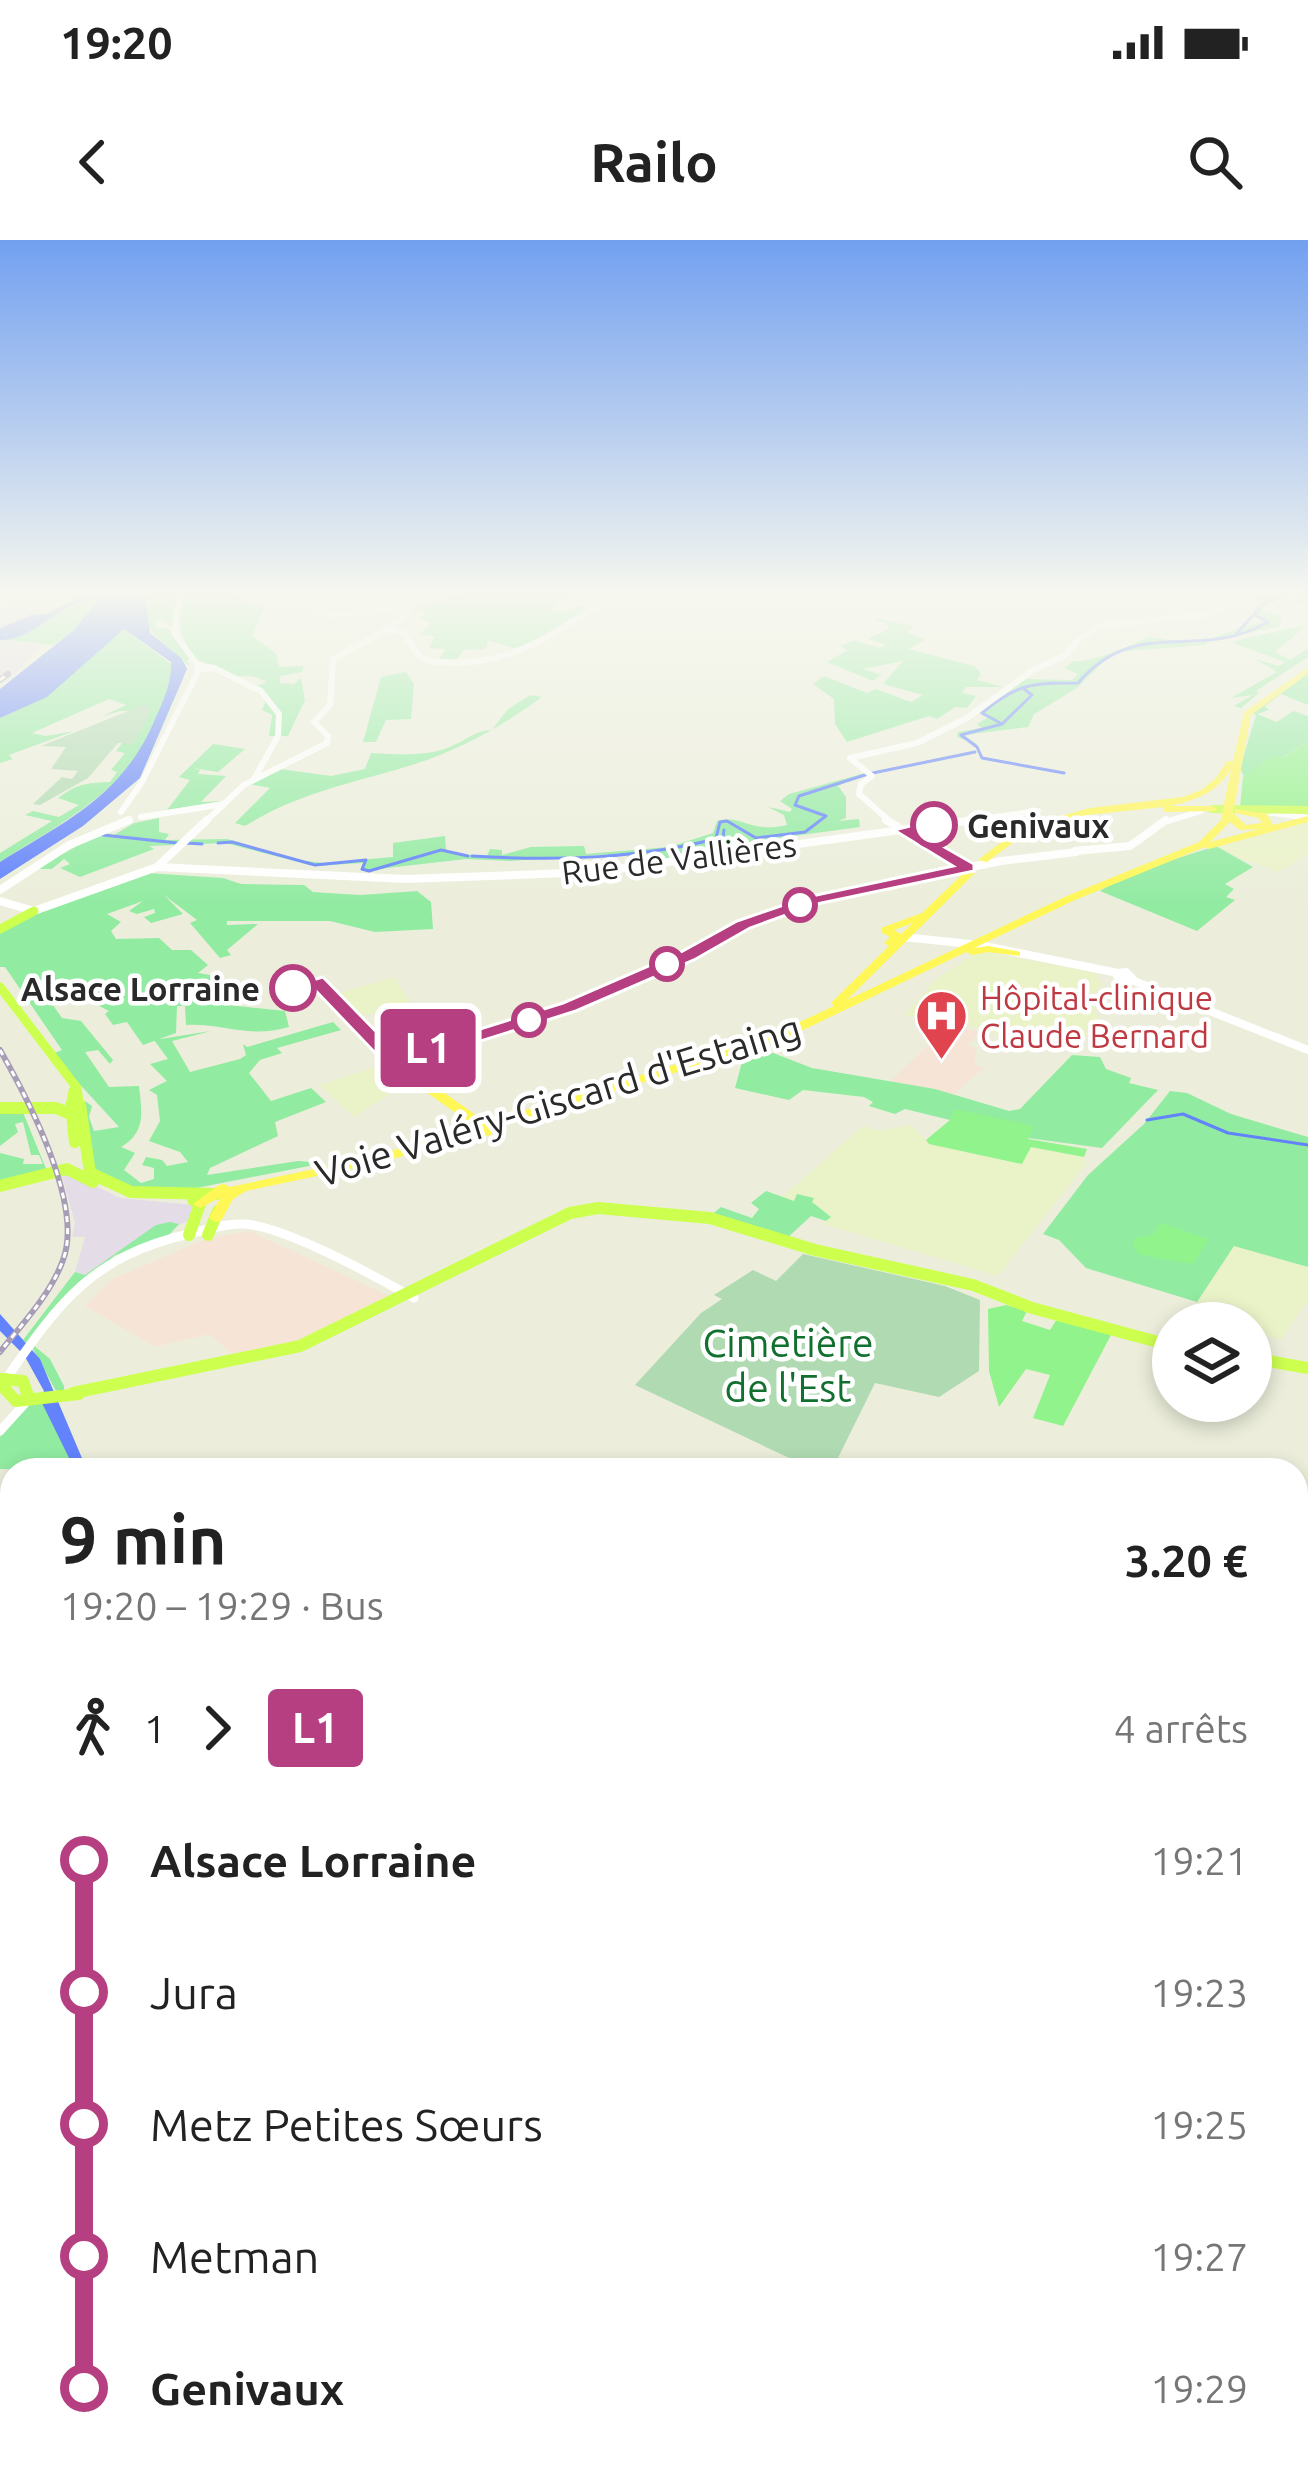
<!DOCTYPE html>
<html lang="fr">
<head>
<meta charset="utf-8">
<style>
  body { margin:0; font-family:Ubuntu,sans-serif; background:#f2f2f2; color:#222; height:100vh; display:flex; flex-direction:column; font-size:45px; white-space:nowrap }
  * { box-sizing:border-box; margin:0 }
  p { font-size:39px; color:#767676 }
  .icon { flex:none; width:66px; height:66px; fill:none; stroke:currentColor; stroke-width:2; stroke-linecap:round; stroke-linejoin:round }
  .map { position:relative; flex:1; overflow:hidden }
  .panel { position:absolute; left:0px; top:1218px; width:1308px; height:1020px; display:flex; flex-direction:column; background:#fff; border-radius:36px 36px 0 0; box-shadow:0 6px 18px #0003 }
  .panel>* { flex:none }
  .badge { padding:0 24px; border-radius:9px; font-size:42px; line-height:78px }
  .buttons { position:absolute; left:1152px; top:1062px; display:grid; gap:24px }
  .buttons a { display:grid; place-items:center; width:120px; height:120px; border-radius:50%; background:#fff; box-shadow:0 6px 18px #0003; font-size:60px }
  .map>.badge { position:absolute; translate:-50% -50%; box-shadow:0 0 0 6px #fff }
  .legs { display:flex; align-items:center; gap:18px; height:132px; padding:0 60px; font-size:39px }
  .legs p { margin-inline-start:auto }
  .head { display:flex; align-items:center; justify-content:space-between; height:204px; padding:0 60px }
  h1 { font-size:66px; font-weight:600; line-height:90px }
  ul { padding:0 60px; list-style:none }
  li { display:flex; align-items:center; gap:42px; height:132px; font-size:45px }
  li i { display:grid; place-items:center; width:18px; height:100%; margin:0 15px; background:currentColor }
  li i::after { content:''; width:30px; height:30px; margin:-15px; border:9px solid; border-radius:50%; background:#fff }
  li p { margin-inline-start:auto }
  li:first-child i { background:linear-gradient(#0000 50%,currentColor 0) }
  li:last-child i { background:linear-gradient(currentColor 50%,#0000 0) }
  .status { display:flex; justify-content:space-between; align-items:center; height:84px; padding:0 60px; background:#fff; direction:ltr }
  .status svg { height:33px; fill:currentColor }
  header { display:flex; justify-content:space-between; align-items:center; height:156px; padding:0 60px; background:#fff; font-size:54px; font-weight:600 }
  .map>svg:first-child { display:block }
  .industrial { fill:#e4dce6 }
  .education { fill:#eaf2c8 }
  .medical { fill:#f6e5d7 }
  .green { fill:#91eba1 }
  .cemetery { fill:#b0dab1 }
  .pitch { fill:#91f38b }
  .water { fill:#6283fc }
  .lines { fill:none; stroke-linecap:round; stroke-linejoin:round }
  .stream { stroke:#6283fc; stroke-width:3 }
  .secondary-far2 { stroke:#fff; stroke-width:6 }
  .secondary-far1 { stroke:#fff; stroke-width:8 }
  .secondary { stroke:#fff; stroke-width:9 }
  .primary-far2 { stroke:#cdff4f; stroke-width:8 }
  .primary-far1 { stroke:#cdff4f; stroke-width:9 }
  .primary { stroke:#cdff4f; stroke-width:12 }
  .highway { fill:#fff755; fill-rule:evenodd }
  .rail-far1-casing { stroke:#a79db7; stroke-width:6 }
  .rail-casing { stroke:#a79db7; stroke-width:9 }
  .rail-far1 { stroke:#fff; stroke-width:3; stroke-dasharray:6; stroke-linecap:butt }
  .rail { stroke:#fff; stroke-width:4.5; stroke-dasharray:14; stroke-linecap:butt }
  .line-1 { fill:#b63f82; stroke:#fff; stroke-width:3 }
  .stop-1-dot { fill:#fff; stroke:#b63f82; stroke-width:6 }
  .labels { text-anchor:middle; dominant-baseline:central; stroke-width:9; stroke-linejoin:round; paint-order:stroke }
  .far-stop-label { font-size:33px; font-weight:bold; fill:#2a2a2a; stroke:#fff; text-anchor:start }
  .far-street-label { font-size:33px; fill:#2a2a2a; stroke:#fff }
  .far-health-label { font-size:33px; fill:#be3a42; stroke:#fff; text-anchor:start }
  .street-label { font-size:39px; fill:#2a2a2a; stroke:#fff }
  .park-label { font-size:39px; fill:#12702f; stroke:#fff }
</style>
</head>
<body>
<div class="status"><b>19:20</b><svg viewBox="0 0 49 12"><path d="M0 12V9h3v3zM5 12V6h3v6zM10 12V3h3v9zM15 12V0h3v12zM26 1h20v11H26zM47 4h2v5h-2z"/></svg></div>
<header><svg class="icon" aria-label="back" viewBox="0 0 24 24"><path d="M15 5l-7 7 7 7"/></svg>Railo<svg class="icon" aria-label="search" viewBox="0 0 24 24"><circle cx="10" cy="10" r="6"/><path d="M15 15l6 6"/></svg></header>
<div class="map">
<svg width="1308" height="2238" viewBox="0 0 1308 2238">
  <rect width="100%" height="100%" fill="#eceedb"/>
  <g class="industrial">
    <polygon points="34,354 78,364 15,401 44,405 12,437 0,442 0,368"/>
    <polygon points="71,934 120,958 193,965 188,981 120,1011 85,1035 75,1032 85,997 72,997 75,983 62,936"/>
  </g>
  <g class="education">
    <polygon points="1308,582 1308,613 1279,632 1214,609"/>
    <polygon points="980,711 1096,733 1102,746 1089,757 1099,777 1077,811 1054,809 932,776 904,776 936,739"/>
    <polygon points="394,737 417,773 383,783 373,773 355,777 333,755"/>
    <polygon points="390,823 401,832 384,852 389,855 354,877 319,845"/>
    <polygon points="910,885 929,904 1021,924 1030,906 1084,917 1085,925 998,1036 823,984 826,980 781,958 863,886 879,891"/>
    <polygon points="1234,1006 1308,1027 1308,1059 1281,1100 1251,1091 1251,1083 1214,1079 1197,1062"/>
    <polygon points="1308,1766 1308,1967 1296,1966 1296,1768"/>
  </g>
  <g class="medical">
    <polygon points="964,788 981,792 967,805 976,808 975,825 984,828 953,855 889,842 937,797 951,801"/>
    <polygon points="249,991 396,1059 295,1106 233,1115 209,1094 155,1107 85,1066 112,1039 205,999"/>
  </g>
  <g class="green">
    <path d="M 145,354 L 177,354 L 172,387 L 164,380 L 156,381 L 155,389 L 168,388 L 190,419 L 178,380 L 184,354 L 230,354 L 265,367 L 252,396 L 276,413 L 279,427 L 304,426 L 302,432 L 280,436 L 280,443 L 294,444 L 301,438 L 305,460 L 288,496 L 269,496 L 272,475 L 262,470 L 268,455 L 256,446 L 267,442 C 253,434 250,437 237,436 C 218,434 208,418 187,420 L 189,426 C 166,403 138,392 145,354 Z"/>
    <polygon points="461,354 569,354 551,371 562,373 580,365 589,367 520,410 488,400 486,409 464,410 457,419 438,422 445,409 429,408 435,396 419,394 431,384 420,378 427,372 410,370"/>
    <path d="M 1246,354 C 1268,359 1284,354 1308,354 L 1308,362 L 1274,367 L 1296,359 L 1292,355 L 1266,364 L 1263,371 L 1282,375 L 1279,387 L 1210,400 L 1205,405 L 1113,412 L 1077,448 L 1034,474 L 1028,487 L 964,495 L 978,505 L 957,497 L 958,492 L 981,488 L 977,484 L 990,476 L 979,473 L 996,465 L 994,462 L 1026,439 L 1072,440 L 1078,434 L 1065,428 L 1073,421 C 1091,423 1114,409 1138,408 L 1129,406 L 1149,397 L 1194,404 L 1263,381 L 1253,376 L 1258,361 Z"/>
    <polygon points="91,359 99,359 74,390 53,405 2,399"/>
    <polygon points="878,378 914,387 906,392 925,400 908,409 974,426 981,434 977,440 1004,447 966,447 962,453 976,456 967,468 955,467 937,479 929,476 847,502 835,484 834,459 813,444 824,436 867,453 876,449 911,462 923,455 883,444 903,421 863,429 881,435 873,441 827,422 848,410 841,406 854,400 879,408 886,405 868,399 888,389 887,383 874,380"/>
    <polygon points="1308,384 1275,412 1290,420 1308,408 1308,417 1256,451 1259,453 1241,468 1234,466 1253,455 1231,458 1277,432 1255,419 1279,426 1285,422 1231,402"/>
    <path d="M 124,389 L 172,425 C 161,532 81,571 0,622 L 0,613 L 52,581 L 25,575 L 33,571 L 59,577 L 79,565 L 58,558 C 81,542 84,544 110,542 L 117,532 L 111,530 L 125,513 L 116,511 L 147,471 L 120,471 L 101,477 L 126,465 L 109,459 L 32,493 L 46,496 L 74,491 L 9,515 L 13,519 L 0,523 L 0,478 C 51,458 79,420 124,389 Z"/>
    <polygon points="406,432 414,444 411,479 386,480 376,502 363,502 381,437"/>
    <polygon points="1308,432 1308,465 1281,454 1265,466 1269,470 1257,474 1277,482 1293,471 1308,476 1308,506 1303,504 1246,541 1240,528 1256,475 1252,473"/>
    <path d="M 530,455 L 542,457 C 500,488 454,513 402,528 C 344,545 297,554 245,586 L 235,583 L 270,548 L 249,544 L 280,529 L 331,536 L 365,529 L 371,513 C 392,514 425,517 447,508 C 464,502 475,490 492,490 L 507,470 Z"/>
    <polygon points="213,504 245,509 218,532 193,528 200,530 198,534 226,536 201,562 223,561 167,570 190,540 179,537"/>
    <path d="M 865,533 L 838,546 L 846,557 L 846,578 L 838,581 L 859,579 L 860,587 L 726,605 L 721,610 L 700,608 L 704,617 L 631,626 L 626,613 L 510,621 L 466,619 L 361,631 L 363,623 L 314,626 L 225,603 L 149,606 L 154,609 L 80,637 L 60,628 L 70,624 L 64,619 L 52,629 L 36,629 L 102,592 L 114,595 L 134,583 L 159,578 L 159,592 L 169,594 L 165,600 L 227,599 L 297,620 L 324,623 L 393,617 L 393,603 L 445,596 L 446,609 L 454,614 L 487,616 L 490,609 L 502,610 L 502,615 L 531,607 L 584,606 L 586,614 L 669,607 L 713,593 L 717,581 C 743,574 750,594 787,585 L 784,575 L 768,567 L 790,572 L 792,569 L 780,561 L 789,554 Z"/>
    <polygon points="1216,606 1253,627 1225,644 1234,649 1226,657 1235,660 1197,691 1100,651 1125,635"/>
    <path d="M 147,633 L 223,638 L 241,644 L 304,645 L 313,652 L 360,655 L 417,651 L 431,662 L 433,689 L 375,692 L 330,681 L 227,681 L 227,685 L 258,684 L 227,710 L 231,715 L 220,718 L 190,683 L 197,680 L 164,655 L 183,674 L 151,683 L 144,677 L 155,673 L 154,669 L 137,674 L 129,671 L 143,661 L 107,674 L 121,682 L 111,691 L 116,699 L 159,698 L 172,710 L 191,710 L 208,725 L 198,733 L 216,736 L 207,744 L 232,754 L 219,764 L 285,771 L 289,787 C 247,799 225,783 186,785 L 185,766 L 177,766 L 176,793 L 143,805 L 127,782 L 113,785 L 105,774 L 109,771 L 47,739 L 36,741 L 62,778 L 81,781 L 113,820 L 110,824 L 98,810 L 85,812 L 109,847 L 139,846 C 142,873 146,892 121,907 L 135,913 L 124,930 L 141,943 L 154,939 L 154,928 L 142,925 L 146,917 L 162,920 L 167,926 L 188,922 L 180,912 L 149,901 L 160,881 L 157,855 L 149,850 L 167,841 L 150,824 L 168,819 L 154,800 L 211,791 L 172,801 L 190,832 L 240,819 L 246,815 L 243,804 L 247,807 L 333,782 L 341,790 L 277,808 L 282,813 L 260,820 L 249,833 L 271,861 L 311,848 L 326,862 L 275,882 L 278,896 L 210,928 L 207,935 L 298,921 L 324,923 L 186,950 L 136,949 L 94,930 L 85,861 L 92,866 L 89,877 L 94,891 L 119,887 L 52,814 L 62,810 L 5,727 L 0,727 L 0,690 L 48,666 Z"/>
    <polygon points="773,813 812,828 935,849 1009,871 1020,869 1072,815 1100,817 1106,829 1131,838 1129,843 1158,850 1102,908 1028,898 1033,886 950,880 905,869 895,874 869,866 873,862 864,857 803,850 789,860 735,848 742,822"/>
    <polygon points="1170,851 1187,853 1231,874 1308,897 1308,1027 1234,1006 1197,1062 1086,1028 1059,1000 1043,994 1088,935 1144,884"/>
    <polygon points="22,870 47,931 0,941 0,913 24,919 23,924 43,924 39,915 31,915 23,882 15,884 18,892 0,906 0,871"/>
    <polygon points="766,951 794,961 797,954 814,958 812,962 831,977 826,981 811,976 786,999 709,977 721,967 752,978 759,969 751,963"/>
    <polygon points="170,982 179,984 169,995 114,1016 32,1104 50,1119 64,1146 64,1151 56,1151 33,1109 23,1100 75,1032 85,1035 156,985"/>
    <polygon points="33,1159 49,1159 81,1230 0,1229 0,1197"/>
    <polygon points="1308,1964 1308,2238 1218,2238 1212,2226 1296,2226 1296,1966"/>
    <polygon points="244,2226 371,2226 375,2238 249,2238"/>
  </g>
  <g class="cemetery">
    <polygon points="146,464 151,471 134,504 118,503 88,538 40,565 33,564 62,537 72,539 78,531 51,529 66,507 41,506"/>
    <polygon points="803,1014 945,1046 980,1060 979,1131 939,1157 875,1143 832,1230 787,1217 635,1145 701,1073 722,1059 714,1055 753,1030 776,1041"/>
  </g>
  <g class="pitch">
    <polygon points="1303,504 1308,506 1308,567 1240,567 1243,537 1274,515 1282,518"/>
    <polygon points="955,869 1034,886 1028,899 1087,909 1084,917 1031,907 1022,924 929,904 926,900 950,880"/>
    <path d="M 1161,983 L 1208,999 L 1194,1023 C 1186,1024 1147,1016 1139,1014 L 1132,1004 L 1136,998 L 1152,995 Z"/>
    <polygon points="1006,1065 1027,1071 1022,1081 1050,1090 1057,1079 1111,1095 1063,1186 1033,1178 1050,1135 1026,1129 999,1167 989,1131 988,1069"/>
  </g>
  <g class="water">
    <path d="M 83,354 L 145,354 L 150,393 L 182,419 L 187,429 L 140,538 L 83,586 L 0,639 L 0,622 C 69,579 124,555 156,477 C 164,460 172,441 171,422 L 124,389 L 47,457 L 0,478 L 0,449 L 74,390 L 99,359 C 58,361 35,401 0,400 L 0,388 L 31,375 L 47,374 Z"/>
    <polygon points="0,1074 40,1119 87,1230 74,1228 40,1159 44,1151 24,1115 0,1091"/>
  </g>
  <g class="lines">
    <g class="stream">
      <polyline points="1237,393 1264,363 1289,354"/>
      <polyline points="1024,449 1032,455 1002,484 961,495 977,507 982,518 1064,533"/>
      <path d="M 1002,484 L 982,473 C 1018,443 1032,443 1078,443 C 1137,374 1197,423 1268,382 L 1255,375"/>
      <polyline points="103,595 177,603"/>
      <polyline points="716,598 720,582 727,581 756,598 805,592 826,576 795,565 799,556 868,534 975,512"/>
      <polyline points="186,603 202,604"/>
      <polyline points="218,603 232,602 315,625 366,620 362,629 369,631 441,610 468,616"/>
      <path d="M 472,616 C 556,621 641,619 723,597 L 724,590"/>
      <polyline points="1147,880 1183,874 1228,893 1308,905"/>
    </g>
    <g class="secondary-far2">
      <polyline points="180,354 174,393 199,427"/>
      <polyline points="325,354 318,366 330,375 393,370 407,374 389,388"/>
      <polygon points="201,426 214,428 197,429"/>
      <polyline points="214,428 261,451 279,474 278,496 254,539"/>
      <polyline points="850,518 917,503 967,478 1033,430 1064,416 1081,397 1100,386 1210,374 1238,354"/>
      <polyline points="850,518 872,536 861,544 859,554 892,583"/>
      <polyline points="121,572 142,542 199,430"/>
      <polyline points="1266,572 1308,578"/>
      <polyline points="141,577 224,564"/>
      <polyline points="122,583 129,580"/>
      <path d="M 204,583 L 244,545 L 327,503 L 328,496 L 314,482 L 330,465 L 333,419 L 388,389 L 404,393 C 409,400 414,411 420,416 C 427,423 438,422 447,422 C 511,428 565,386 617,354"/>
      <polyline points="952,583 1038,571"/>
      <polyline points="1162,583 1201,571"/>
    </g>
    <g class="secondary-far1">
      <polyline points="886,580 968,627"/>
      <polyline points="1083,610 1075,611 1130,606 1166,580"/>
      <polyline points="157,627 406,639 595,632 974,580"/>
      <polyline points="0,650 69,605 129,580"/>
      <polyline points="0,661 34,671 157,627 207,580"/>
      <polyline points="903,697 980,705 1118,733"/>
      <polygon points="1126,732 1132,738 1117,736 1118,733"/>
      <polyline points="1129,739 1308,810"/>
      <polyline points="569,767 687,716 738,687 822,657 1001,621 1076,612"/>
      <polyline points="426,846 396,821 570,767"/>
    </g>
    <g class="secondary">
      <path d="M 6,1139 C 60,1061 93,1016 189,994 C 206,990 226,983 244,984 C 285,986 376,1037 414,1058"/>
      <polyline points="0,1191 28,1160"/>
    </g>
    <polyline class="primary-far2" points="1212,569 1308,570"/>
    <g class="primary-far1">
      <polyline points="0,689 34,671"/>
      <polyline points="0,747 77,848 80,868"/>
      <polyline points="0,868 57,868"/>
      <polyline points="70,868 73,851"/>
    </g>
    <g class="primary">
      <polyline points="71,865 75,902"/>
      <polyline points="80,865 90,933 131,952 216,954"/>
      <polyline points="0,868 56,868 75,876"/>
      <polyline points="0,946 67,929 93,942"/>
      <polyline points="189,995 200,964 193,960"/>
      <polyline points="208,995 218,971"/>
      <polyline points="1251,1118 1308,1128"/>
      <polyline points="1,1139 23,1141 29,1159"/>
      <polyline points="6,1139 4,1148 16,1161 79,1154"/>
      <polyline points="73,1153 300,1106 570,973 598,968 710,978 815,1010 973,1045 1032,1068 1173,1106"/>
    </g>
    <path class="highway" d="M 1308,427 L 1308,434 L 1251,475 L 1233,573 L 1246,585 L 1262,583 L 1259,578 L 1235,573 L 1235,569 L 1267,574 L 1273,585 L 1308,576 L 1308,582 L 1209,609 L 1205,607 L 1075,660 L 974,708 L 988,706 L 1016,711 L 1020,712 L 1020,716 L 988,712 L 972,715 L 966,712 L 780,801 L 492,888 L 491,895 L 486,896 L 480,892 L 383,922 L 246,951 L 233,959 L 221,981 L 216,982 L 209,978 L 221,957 L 200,968 L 193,964 L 219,945 L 224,944 L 230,947 L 375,916 L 474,886 L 422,849 L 422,843 L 430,843 L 486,882 L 772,795 L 834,766 L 831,763 L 833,761 L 889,706 L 884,703 L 890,697 L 881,692 L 881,688 L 922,673 L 966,631 L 975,633 L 847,760 L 1067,656 L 1199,602 L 1221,580 L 1231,529 C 1217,553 1196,560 1170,566 L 1212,566 L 1217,569 L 1216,571 L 1167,572 L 1163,571 L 1163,567 L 1087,575 L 1029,591 L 987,622 L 978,620 L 1021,587 L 1090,568 L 1183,557 L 1201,550 L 1216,538 L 1227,521 L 1233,521 L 1244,472 ZM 1230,582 L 1240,590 L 1259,589 L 1210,602 ZM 913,683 L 901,694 L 894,690 Z"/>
    <defs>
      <g id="rail-far1">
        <polyline points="0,440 8,434"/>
        <path d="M 0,810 C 28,859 84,965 63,1020 C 51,1054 22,1084 0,1112"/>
        <polyline points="0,1502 12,1531"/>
      </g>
      <polyline id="rail" points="307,2226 312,2238"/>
    </defs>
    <use href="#rail-far1" class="rail-far1-casing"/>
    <use href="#rail" class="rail-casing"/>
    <use href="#rail-far1" class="rail-far1"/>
    <use href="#rail" class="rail"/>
  </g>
  <linearGradient id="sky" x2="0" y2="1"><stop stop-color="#72a0f0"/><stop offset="0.53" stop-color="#f6f7ef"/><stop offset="1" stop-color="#f6f7ef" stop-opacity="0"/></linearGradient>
  <rect width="1308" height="667" fill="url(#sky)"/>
  <polygon class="line-1" points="934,580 939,581 939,588 918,592 974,624 974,631 817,664 750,688 694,720 576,771 404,825 381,819 313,748 293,753 284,748 323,737 395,811 403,813 563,763 681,712 737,681 807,657 953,626 894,590"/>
  <defs>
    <symbol id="hospital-pin" viewBox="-11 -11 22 30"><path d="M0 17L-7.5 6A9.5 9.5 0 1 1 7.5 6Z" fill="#e0444e" stroke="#fff"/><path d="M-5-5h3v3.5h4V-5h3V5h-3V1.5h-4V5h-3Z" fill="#fff"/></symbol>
  </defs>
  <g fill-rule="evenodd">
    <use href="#hospital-pin" x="912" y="746" width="59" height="81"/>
  </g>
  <g class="stop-1-dot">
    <circle cx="934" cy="585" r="21"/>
    <circle cx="800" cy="665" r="15"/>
    <circle cx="667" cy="724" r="15"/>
    <circle cx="293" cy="748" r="21"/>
    <circle cx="529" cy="780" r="15"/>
  </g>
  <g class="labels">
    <g class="far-stop-label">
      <text x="967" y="585">Genivaux</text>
      <text x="260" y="748" text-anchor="end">Alsace Lorraine</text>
    </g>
    <g class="far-street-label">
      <text transform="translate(679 618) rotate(-7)">Rue de Vallières</text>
    </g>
    <g class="far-health-label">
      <text x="980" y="757">Hôpital-clinique<tspan x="980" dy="38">Claude Bernard</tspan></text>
    </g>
    <g class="street-label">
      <text transform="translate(558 860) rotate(-17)">Voie Valéry-Giscard d'Estaing</text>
    </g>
    <g class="park-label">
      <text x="788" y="1102">Cimetière<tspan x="788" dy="45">de l'Est</tspan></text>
    </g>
  </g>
</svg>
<div class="buttons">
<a><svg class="icon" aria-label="layers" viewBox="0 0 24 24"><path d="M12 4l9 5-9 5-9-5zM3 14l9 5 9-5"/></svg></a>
</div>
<b class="badge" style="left:428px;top:808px;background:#b63f82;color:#fff">L1</b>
<section class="panel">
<div class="head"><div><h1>9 min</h1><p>19:20 – 19:29 · Bus</p></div><b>3.20 €</b></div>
<div class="legs"><svg class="icon" aria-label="walk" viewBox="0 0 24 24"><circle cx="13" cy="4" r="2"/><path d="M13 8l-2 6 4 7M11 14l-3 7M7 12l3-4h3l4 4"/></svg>1<svg class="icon" aria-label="forward" viewBox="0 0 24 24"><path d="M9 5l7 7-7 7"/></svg><b class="badge" style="background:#b63f82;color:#fff">L1</b><p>4 arrêts</p></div>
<ul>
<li><i style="color:#b63f82"></i><b>Alsace Lorraine</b><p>19:21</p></li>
<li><i style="color:#b63f82"></i><span>Jura</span><p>19:23</p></li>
<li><i style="color:#b63f82"></i><span>Metz Petites Sœurs</span><p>19:25</p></li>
<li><i style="color:#b63f82"></i><span>Metman</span><p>19:27</p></li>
<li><i style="color:#b63f82"></i><b>Genivaux</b><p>19:29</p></li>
</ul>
</section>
</div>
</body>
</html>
